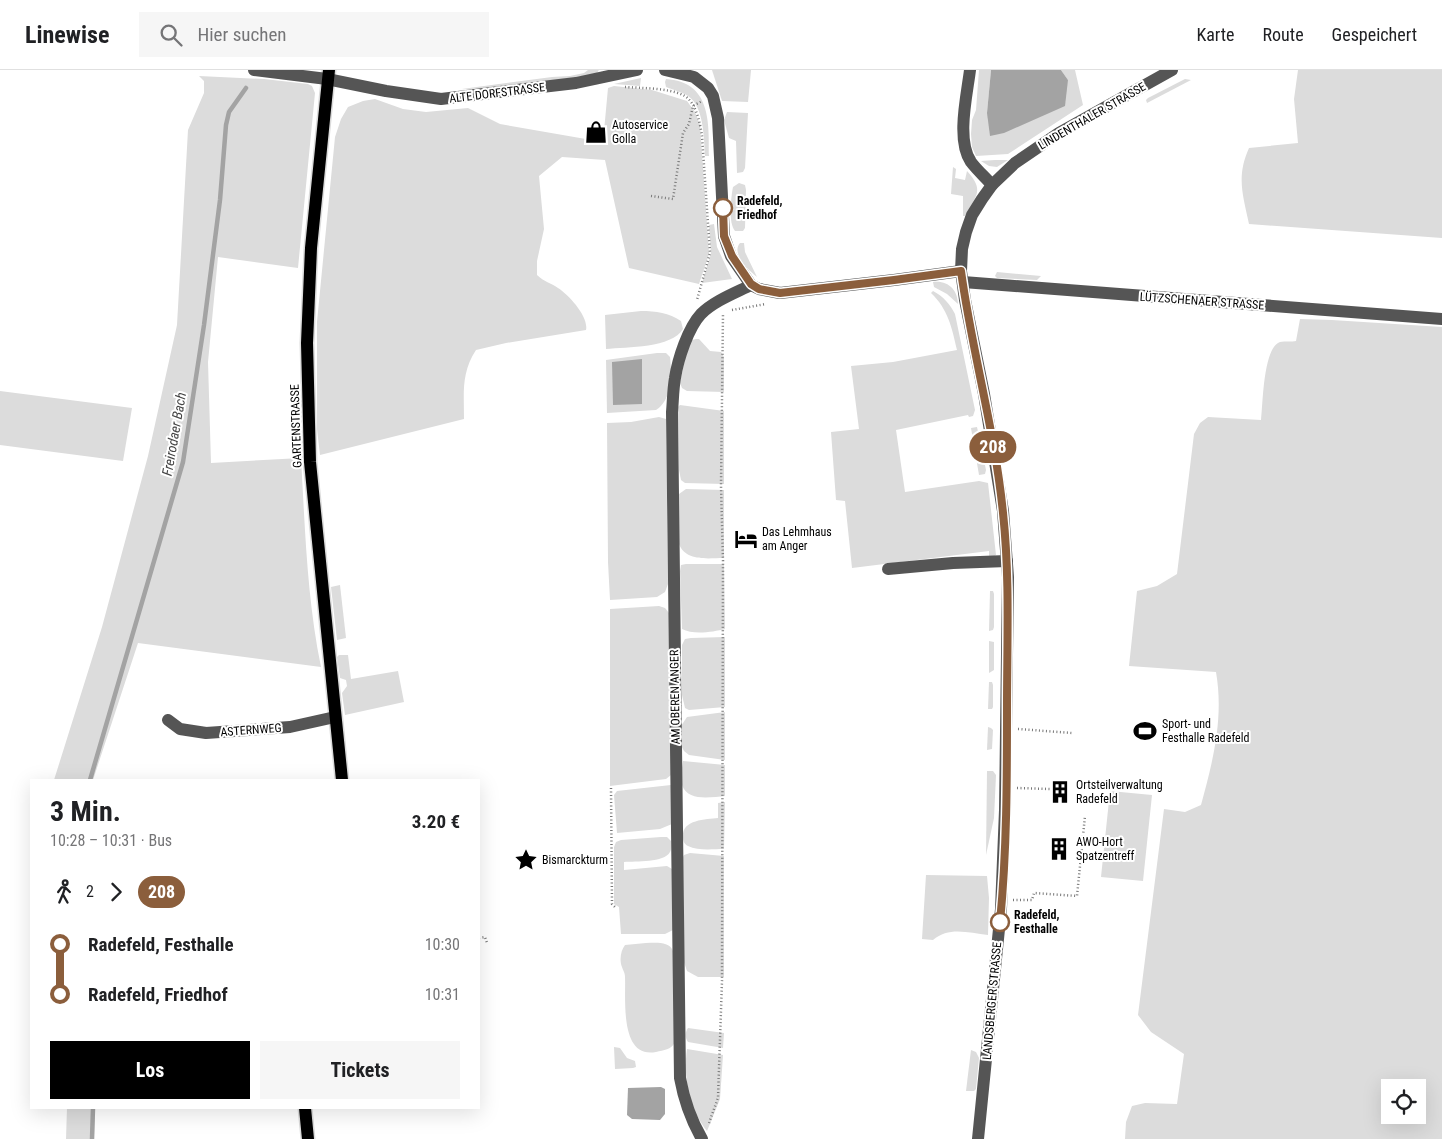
<!DOCTYPE html>
<html lang="de">
<head>
<meta charset="utf-8">
<style>
  body { margin:0; font-family:"Roboto Condensed",sans-serif; background:#f6f6f6; color:#202124; height:100vh; display:flex; flex-direction:column; font-size:19px; white-space:nowrap }
  * { box-sizing:border-box; margin:0 }
  p { font-size:16px; color:#757577 }
  .icon { flex:none; width:28px; height:28px; fill:none; stroke:currentColor; stroke-width:2; stroke-linecap:round; stroke-linejoin:round }
  .map { position:relative; flex:1; overflow:hidden }
  .details { position:absolute; left:30px; top:709px; width:450px; height:330px; display:flex; flex-direction:column; background:#fff; border-radius:0px; box-shadow:0 5px 20px #0002 }
  .details>* { flex:none }
  .badge { padding:0 10px; border-radius:16px; font-size:18px; line-height:32px }
  .tools { position:absolute; left:1381px; top:1009px; display:grid; gap:10px }
  .tools a { display:grid; place-items:center; width:45px; height:45px; border-radius:0px; background:#fff; box-shadow:0 5px 20px #0002; font-size:25px }
  .map>.badge { position:absolute; translate:-50% -50%; box-shadow:0 0 0 2px #fff }
  .legs { display:flex; align-items:center; gap:8px; height:55px; padding:0 20px; font-size:16px }
  .legs p { margin-inline-start:auto }
  .headline { display:flex; align-items:center; justify-content:space-between; height:85px; padding:0 20px }
  h1 { font-size:28px; font-weight:700; line-height:38px }
  .cta { display:flex; gap:10px; margin-top:auto; padding:10px 20px }
  .cta a { flex:1; height:58px; border-radius:0px; background:#000; color:#fff; font-size:20px; font-weight:700; line-height:58px; text-align:center }
  .cta a+a { background:#f6f6f6; color:#202124 }
  ul { padding:0 20px; list-style:none }
  li { display:flex; align-items:center; gap:18px; height:50px; font-size:19px }
  li i { display:grid; place-items:center; width:8px; height:100%; margin:0 6px; background:currentColor }
  li i::after { content:''; width:12px; height:12px; margin:-6px; border:4px solid; border-radius:50%; background:#fff }
  li p { margin-inline-start:auto }
  li:first-child i { background:linear-gradient(#0000 50%,currentColor 0) }
  li:last-child i { background:linear-gradient(currentColor 50%,#0000 0) }
  header { display:flex; align-items:center; gap:30px; box-sizing:border-box; height:70px; padding:0 25px; background:#fff; border-bottom:1px solid #e0e0e0 }
  header strong { font-size:24px }
  nav { display:flex; gap:28px; margin-inline-start:auto; font-size:18px }
  .search { width:350px; height:45px; background:#f6f6f6; display:flex; align-items:center; gap:12px; box-sizing:border-box; padding:0 18px; border-radius:0px; color:#757577; font-size:19px }
  .map>svg:first-child { display:block }
  .green { fill:#dcdcdc; fill-rule:evenodd }
  .water { fill:#a3a3a3 }
  .lines { fill:none; stroke-linecap:round; stroke-linejoin:round }
  .stream { stroke:#a3a3a3; stroke-width:4.5 }
  .major-casing { stroke:#dbdbdb; stroke-width:15 }
  .path { stroke:#777; stroke-width:2.5; stroke-dasharray:1 2.5; stroke-linecap:butt }
  .minor { stroke:#555; stroke-width:12 }
  .major { stroke:#000; stroke-width:12 }
  .line-1-casing { stroke:#fff; stroke-width:11 }
  .line-1 { stroke:#8b5e3c; stroke-width:8 }
  .stop-1-dot { fill:#fff; stroke:#8b5e3c; stroke-width:2.5 }
  .labels { text-anchor:middle; dominant-baseline:central; stroke-width:4; stroke-linejoin:round; paint-order:stroke }
  .street-label { font-size:12px; fill:#000; stroke:#fff }
  .poi-label { font-size:12px; fill:#000; stroke:#fff; text-anchor:start }
  .stop-label { font-size:12px; font-weight:bold; fill:#000; stroke:#fff; text-anchor:start }
  .water-label { font-size:14px; font-style:italic; fill:#444; stroke:#fff }
</style>
</head>
<body>
<header>
<strong>Linewise</strong>
<div class="search"><svg class="icon" aria-label="search" viewBox="0 0 24 24"><circle cx="10" cy="10" r="6"/><path d="M15 15l6 6"/></svg>Hier suchen</div>
<nav><a>Karte</a><a>Route</a><a>Gespeichert</a></nav>
</header>
<div class="map">
<svg width="1442" height="1069" viewBox="0 0 1442 1069">
  <rect width="100%" height="100%" fill="#fff"/>
  <g class="green">
    <path d="M 588,0 L 599,0 C 598,1 598,2 597,3 C 590,7 472,21 462,19 L 552,7 L 570,6 L 584,3 Z"/>
    <polygon points="712,0 751,0 748,32 722,31"/>
    <polygon points="979,0 991,0 987,43 1068,10 1061,0 1075,0 1083,35 1008,84 976,86 972,77 971,64 972,50 976,40"/>
    <path d="M 1298,0 L 1442,0 L 1442,168 L 1249,154 C 1243,125 1236,107 1249,78 L 1298,73 L 1294,29 Z"/>
    <path d="M 199,6 L 264,9 L 308,14 L 312,16 L 315,23 L 298,198 L 218,187 L 208,292 L 211,393 L 301,388 C 305,458 307,529 321,597 L 138,573 L 93,710 L 54,710 L 102,557 L 148,386 L 177,255 L 188,60 L 204,23 L 204,11 Z"/>
    <polygon points="641,8 640,16 614,14"/>
    <path d="M 666,9 C 711,12 709,52 709,86 L 705,86 C 704,69 704,36 688,26 C 682,22 673,20 666,17 L 665,12 Z"/>
    <polygon points="1185,9 1191,10 1147,33 1146,30 1148,28"/>
    <path d="M 614,16 L 652,20 L 687,31 L 695,42 L 700,55 L 709,184 L 699,214 L 629,198 L 605,90 L 562,87 L 539,106 L 544,159 L 537,191 L 537,205 C 544,212 551,213 558,218 C 569,225 589,247 586,260 L 506,273 L 476,280 C 461,303 464,323 464,349 L 320,385 L 317,359 L 317,252 L 335,67 L 341,49 L 348,37 L 363,31 L 375,29 L 403,39 L 426,42 L 468,38 L 500,54 L 603,72 L 608,18 Z"/>
    <polygon points="727,42 748,43 745,98 743,102 737,103 736,71 729,68 724,50"/>
    <polygon points="995,90 1008,90 997,97 989,96 981,91"/>
    <path d="M 953,97 L 956,99 L 955,108 L 965,110 L 967,101 C 985,121 976,125 965,146 L 963,146 L 963,126 L 951,124 Z"/>
    <path d="M 739,113 L 745,115 L 746,120 L 745,158 L 743,161 L 735,161 C 728,153 731,127 733,117 Z"/>
    <polygon points="714,154 717,177 732,209 702,213 711,184 709,155"/>
    <path d="M 740,173 L 744,173 L 745,182 L 757,207 C 748,200 731,183 740,173 Z"/>
    <polygon points="997,202 1041,206 1037,210 997,208 995,206"/>
    <path d="M 933,212 C 948,210 958,220 958,234 L 947,224 L 934,217 Z"/>
    <path d="M 933,221 C 944,227 949,233 955,244 L 975,340 L 973,346 L 969,347 L 968,345 L 896,360 L 905,422 L 979,411 L 988,413 L 996,485 L 989,489 L 989,481 L 852,498 L 845,431 L 836,430 L 831,362 L 859,359 L 851,296 L 893,292 L 957,280 C 952,258 948,239 931,223 Z"/>
    <path d="M 641,241 C 656,241 669,243 681,251 L 683,259 C 672,278 627,277 606,279 L 605,245 Z"/>
    <path d="M 1300,249 L 1332,250 L 1442,257 L 1442,1069 L 1125,1069 L 1126,1052 L 1132,1036 L 1145,1033 L 1177,1034 L 1184,984 L 1151,962 L 1138,945 L 1164,739 L 1185,742 L 1201,735 C 1213,691 1224,648 1216,602 L 1129,596 L 1137,521 L 1157,516 L 1177,504 L 1194,364 L 1200,353 L 1208,347 L 1261,350 C 1263,334 1263,278 1280,272 C 1285,271 1292,272 1296,271 ZM 1390,1018 L 1418,1018 L 1418,1045 L 1390,1045 Z"/>
    <polygon points="696,269 699,269 710,281 721,282 724,287 724,322 687,321 682,318 680,313 687,279 692,270"/>
    <path d="M 657,283 L 666,283 L 670,287 C 672,304 672,330 656,340 L 607,343 L 606,290 Z"/>
    <polygon points="0,321 132,338 123,391 0,375"/>
    <polygon points="680,335 724,341 724,414 685,413 681,410 679,400 678,337"/>
    <polygon points="659,347 666,349 668,514 665,522 657,527 610,530 608,492 607,353 631,352"/>
    <polygon points="977,357 986,400 985,404 979,405 971,358"/>
    <path d="M 686,419 L 724,420 L 724,488 C 708,488 686,492 679,474 L 679,424 Z"/>
    <path d="M 686,494 L 724,494 L 725,559 C 713,562 693,565 682,559 L 680,501 L 681,495 Z"/>
    <polygon points="340,515 346,568 337,570 331,517"/>
    <polygon points="990,521 993,521 994,524 994,557 993,560 989,561"/>
    <polygon points="659,536 665,538 669,543 671,705 666,709 610,716 610,539"/>
    <polygon points="725,567 725,637 689,640 685,638 682,625 682,575 685,569 691,568"/>
    <polygon points="989,571 994,572 994,600 989,603"/>
    <polygon points="339,585 348,585 351,609 398,601 404,632 345,645 342,623 347,616 346,610 340,608 337,587"/>
    <polygon points="989,612 992,612 993,615 993,637 992,639 988,639"/>
    <polygon points="725,642 725,690 689,685 684,681 682,677 681,656 687,647"/>
    <polygon points="988,657 991,658 993,660 992,679 987,680"/>
    <path d="M 683,691 L 725,695 L 725,726 C 711,727 688,732 682,715 C 680,708 682,698 683,691 Z"/>
    <polygon points="987,701 993,701 996,705 994,748 986,785"/>
    <polygon points="671,715 672,754 660,759 617,763 614,725 617,721"/>
    <polygon points="1110,721 1152,725 1143,811 1101,807"/>
    <path d="M 725,732 L 724,779 C 713,779 698,781 688,776 C 684,774 683,771 683,766 C 682,750 706,749 718,748 L 718,733 Z"/>
    <path d="M 661,767 L 667,767 L 671,771 C 671,775 672,779 670,782 C 664,793 636,791 624,792 L 624,800 L 667,796 L 672,799 L 673,860 L 665,864 L 621,864 L 619,837 L 614,834 L 614,777 L 616,772 L 621,770 Z"/>
    <polygon points="690,783 724,786 724,907 698,907 687,901 684,892 683,787 684,785"/>
    <path d="M 926,805 L 987,806 L 989,828 L 988,865 C 969,863 949,856 933,870 L 922,869 Z"/>
    <path d="M 646,873 C 656,873 669,871 673,881 L 675,972 C 671,980 664,980 656,982 C 619,989 626,928 625,907 C 625,902 623,901 622,897 C 619,890 621,880 625,875 Z"/>
    <path d="M 688,958 L 724,963 L 723,978 L 688,972 C 685,968 685,962 688,958 Z"/>
    <polygon points="614,977 620,978 627,988 635,991 636,997 633,998 615,999"/>
    <path d="M 687,979 L 723,985 L 720,1029 L 707,1061 C 689,1039 683,1007 687,979 Z"/>
    <polygon points="971,980 976,982 979,988 976,1019 974,1021 966,1021"/>
    <polygon points="67,1038 95,1038 94,1069 66,1069"/>
  </g>
  <g class="water">
    <polygon points="991,0 1061,0 1068,10 1065,36 1004,63 990,66 987,43"/>
    <polygon points="642,289 642,334 613,335 612,292"/>
    <polygon points="661,1017 665,1019 665,1044 660,1050 632,1049 627,1045 628,1018"/>
  </g>
  <g class="lines">
    <g class="stream">
      <polyline points="90,710 183,392 204,255 220,130 226,55 229,42 246,18"/>
      <polyline points="92,1069 93,1038"/>
    </g>
    <defs>
      <g id="major">
        <polyline points="329,0 311,178 307,273 310,392 342,710"/>
        <polyline points="305,1038 308,1069"/>
      </g>
    </defs>
    <use href="#major" class="major-casing"/>
    <g class="path">
      <path d="M 625,17 C 641,18 668,18 683,25 C 696,31 700,53 702,66 L 710,183 L 697,230"/>
      <polyline points="651,126 673,129 683,63 689,54 693,36 702,31"/>
      <polyline points="732,240 766,234"/>
      <polyline points="1018,659 1072,663"/>
      <polyline points="611,718 612,834 615,837"/>
      <polyline points="1017,718 1050,719"/>
      <polyline points="1013,830 1032,830 1034,823 1077,826 1085,746"/>
      <polyline points="479,868 485,867 487,873"/>
      <polyline points="709,1053 718,1028 722,911 723,491 721,416 723,243"/>
    </g>
    <g class="minor">
      <polyline points="254,0 327,9 386,21 441,29 576,13 637,0"/>
      <polyline points="665,0 694,7 708,18 713,26 718,48 724,166 731,186 751,215 759,219 780,223 894,210 961,201"/>
      <path d="M 970,0 C 967,25 956,70 971,92 C 977,100 985,107 992,115"/>
      <polyline points="963,212 1442,249"/>
      <polyline points="888,499 953,493 1007,491"/>
      <polyline points="168,650 180,659 206,663 290,657 335,647"/>
      <path d="M 702,1069 C 691,1050 684,1030 680,1008 L 672,342 C 673,331 673,319 675,308 C 678,289 688,258 701,244 C 714,231 735,223 751,215"/>
      <polyline points="978,1069 1001,839 1005,740 1008,507 1003,441 984,324 965,230 961,201 962,179 966,162 972,145 982,129 992,115 1015,93 1059,63 1172,0"/>
    </g>
    <use href="#major" class="major"/>
  </g>
  <g class="lines">
    <defs>
      <path id="line-1" d="M 723,138 L 724,166 L 732,186 L 751,214 L 759,219 L 780,223 L 894,210 L 961,201 C 972,282 995,361 1003,443 C 1010,508 1007,571 1007,636 C 1007,708 1007,780 1000,852"/>
    </defs>
    <use href="#line-1" class="line-1-casing"/>
    <use href="#line-1" class="line-1"/>
  </g>
  <defs>
    <symbol id="shop-bare" viewBox="-9 -9 18 18"><path d="M-5-2.5h2.3a2.7 3.5 0 0 1 5.4 0H5L5.5 6h-11ZM-1.5-2.5h3a1.5 2.3 0 0 0-3 0Z" fill="#000" stroke="#fff" stroke-width="2.5" paint-order="stroke"/></symbol>
    <symbol id="hotel-bare" viewBox="-9 -9 18 18"><path d="M-6-4.5h1.5V1H6V5H4.5V3h-9V5H-6ZM-4 0a1.8 1.8 0 1 1 3.6 0ZM.5 0V-2.5h3Q6-2.5 6 0Z" fill="#000" stroke="#fff" stroke-width="2.5" paint-order="stroke"/></symbol>
    <symbol id="stadium-bare" viewBox="-9 -9 18 18"><path d="M0-5a6.5 5 0 1 0 0 10a6.5 5 0 1 0 0-10ZM-3.5-1.8h7v3.6h-7Z" fill="#000" stroke="#fff" stroke-width="2.5" paint-order="stroke"/></symbol>
    <symbol id="building-bare" viewBox="-9 -9 18 18"><path d="M-4-6H4V6H1V3H-1V6H-4ZM-2.5-4.3h1.7v1.8h-1.7ZM.8-4.3h1.7v1.8H.8ZM-2.5-1h1.7V.8h-1.7ZM.8-1h1.7V.8H.8Z" fill="#000" stroke="#fff" stroke-width="2.5" paint-order="stroke"/></symbol>
    <symbol id="sight-bare" viewBox="-9 -9 18 18"><path d="M0-6L1.8-2.2L6-1.7L2.9 1.2L3.7 5.4L0 3.3L-3.7 5.4L-2.9 1.2L-6-1.7L-1.8-2.2Z" fill="#000" stroke="#fff" stroke-width="2.5" paint-order="stroke"/></symbol>
  </defs>
  <g fill-rule="evenodd">
    <use href="#shop-bare" x="580" y="46" width="32" height="32"/>
    <use href="#hotel-bare" x="730" y="453" width="32" height="32"/>
    <use href="#stadium-bare" x="1129" y="645" width="32" height="32"/>
    <use href="#building-bare" x="1044" y="706" width="32" height="32"/>
    <use href="#building-bare" x="1043" y="763" width="32" height="32"/>
    <use href="#sight-bare" x="510" y="774" width="32" height="32"/>
  </g>
  <g class="stop-1-dot">
    <circle cx="723" cy="138" r="9"/>
    <circle cx="1000" cy="852" r="9"/>
  </g>
  <g class="labels">
    <g class="street-label">
      <text transform="translate(497 23) rotate(-7)">ALTE DORFSTRASSE</text>
      <text transform="translate(1092 46) rotate(-30)">LINDENTHALER STRASSE</text>
      <text transform="translate(1202 231) rotate(4)">LÜTZSCHENAER STRASSE</text>
      <text transform="translate(296 356) rotate(-92)">GARTENSTRASSE</text>
      <text transform="translate(675 627) rotate(-91)">AM OBEREN ANGER</text>
      <text transform="translate(251 660) rotate(-4)">ASTERNWEG</text>
      <text transform="translate(992 931) rotate(-85)">LANDSBERGER STRASSE</text>
    </g>
    <g class="poi-label">
      <text x="612" y="55">Autoservice<tspan x="612" dy="14">Golla</tspan></text>
      <text x="762" y="462">Das Lehmhaus<tspan x="762" dy="14">am Anger</tspan></text>
      <text x="1162" y="654">Sport- und<tspan x="1162" dy="14">Festhalle Radefeld</tspan></text>
      <text x="1076" y="715">Ortsteilverwaltung<tspan x="1076" dy="14">Radefeld</tspan></text>
      <text x="1076" y="772">AWO-Hort<tspan x="1076" dy="14">Spatzentreff</tspan></text>
      <text x="542" y="790">Bismarckturm</text>
    </g>
    <g class="stop-label">
      <text x="737" y="131">Radefeld,<tspan x="737" dy="14">Friedhof</tspan></text>
      <text x="1014" y="845">Radefeld,<tspan x="1014" dy="14">Festhalle</tspan></text>
    </g>
    <g class="water-label">
      <text transform="translate(174 364) rotate(-80)">Freirodaer Bach</text>
    </g>
  </g>
</svg>
<div class="tools">
<a><svg class="icon" aria-label="locate" viewBox="0 0 24 24"><circle cx="12" cy="12" r="6"/><path d="M12 2v4M12 18v4M2 12h4M18 12h4"/></svg></a>
</div>
<b class="badge" style="left:993px;top:377px;background:#8b5e3c;color:#fff">208</b>
<section class="details">
<div class="headline"><div><h1>3 Min.</h1><p>10:28 – 10:31 · Bus</p></div><b>3.20 €</b></div>
<div class="legs"><svg class="icon" aria-label="walk" viewBox="0 0 24 24"><circle cx="13" cy="4" r="2"/><path d="M13 8l-2 6 4 7M11 14l-3 7M7 12l3-4h3l4 4"/></svg>2<svg class="icon" aria-label="forward" viewBox="0 0 24 24"><path d="M9 5l7 7-7 7"/></svg><b class="badge" style="background:#8b5e3c;color:#fff">208</b></div>
<ul>
<li><i style="color:#8b5e3c"></i><b>Radefeld, Festhalle</b><p>10:30</p></li>
<li><i style="color:#8b5e3c"></i><b>Radefeld, Friedhof</b><p>10:31</p></li>
</ul>
<div class="cta"><a>Los</a><a>Tickets</a></div>
</section>
</div>
</body>
</html>
